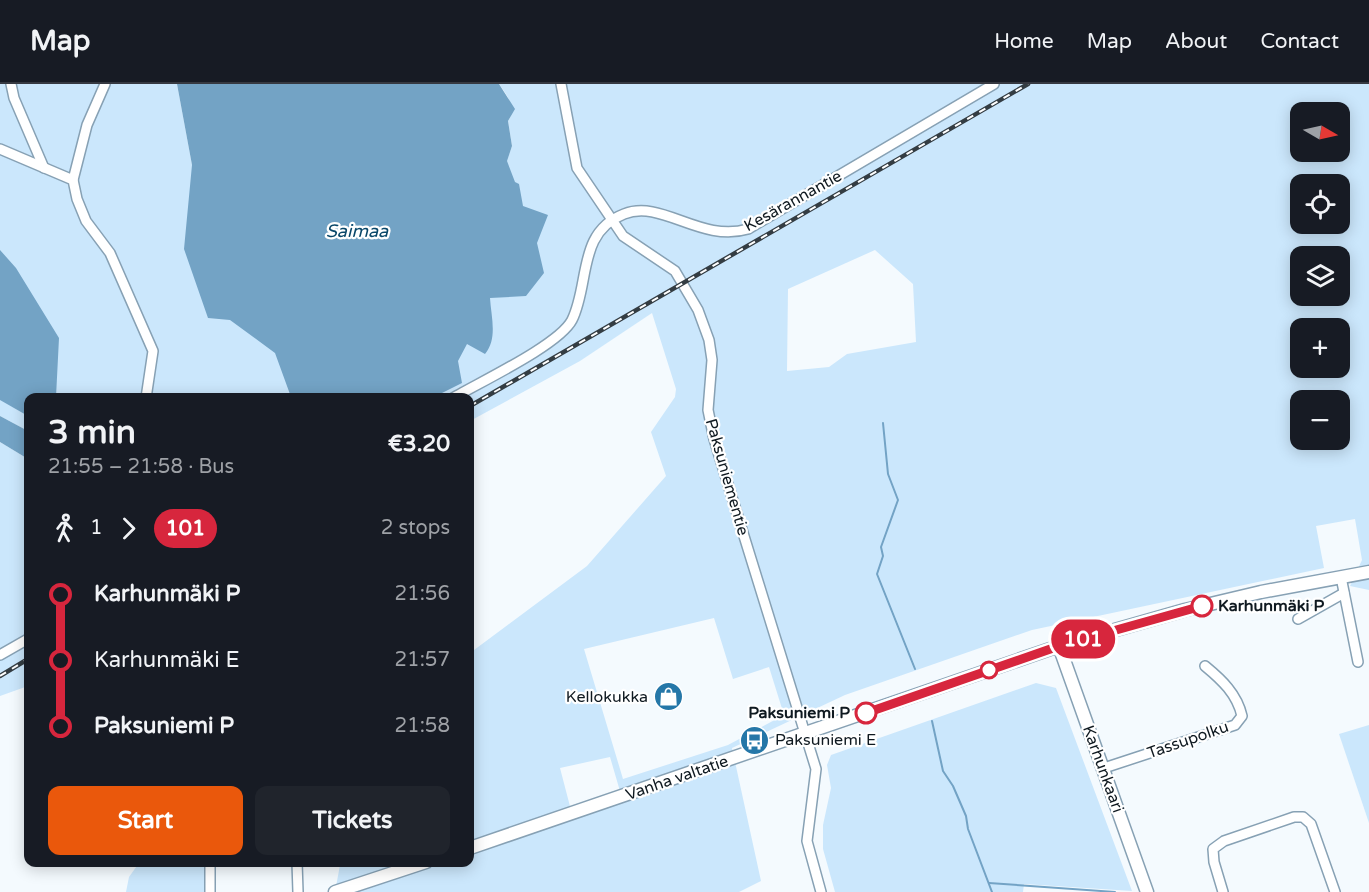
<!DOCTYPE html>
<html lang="en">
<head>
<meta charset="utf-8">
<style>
  body { margin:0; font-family:"Varela Round",sans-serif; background:#20242c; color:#f1f3f6; height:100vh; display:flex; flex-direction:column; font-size:22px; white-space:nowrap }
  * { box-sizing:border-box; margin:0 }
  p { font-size:20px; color:#9ea1a6 }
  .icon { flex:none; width:33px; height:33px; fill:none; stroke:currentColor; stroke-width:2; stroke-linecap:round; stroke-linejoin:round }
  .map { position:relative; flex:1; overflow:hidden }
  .drawer { position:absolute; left:24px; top:309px; width:450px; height:474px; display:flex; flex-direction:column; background:#171b24; border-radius:12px; box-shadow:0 3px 15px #0003 }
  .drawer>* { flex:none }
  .badge { padding:0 12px; border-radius:20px; font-size:21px; line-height:39px }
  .needle { width:39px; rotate:99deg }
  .buttons { position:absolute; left:1290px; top:18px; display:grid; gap:12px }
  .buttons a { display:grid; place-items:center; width:60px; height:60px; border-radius:12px; background:#171b24; box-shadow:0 3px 15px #0003; font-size:30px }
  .map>.badge { position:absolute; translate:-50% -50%; box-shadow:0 0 0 3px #fff }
  .legs { display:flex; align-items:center; gap:9px; height:66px; padding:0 24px; font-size:20px }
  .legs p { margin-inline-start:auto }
  .summary { display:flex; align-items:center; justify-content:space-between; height:102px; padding:0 24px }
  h1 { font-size:33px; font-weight:800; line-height:45px }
  .cta { display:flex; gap:12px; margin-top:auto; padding:12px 24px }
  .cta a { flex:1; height:69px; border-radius:12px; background:#ea580c; color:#fff; font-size:24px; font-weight:800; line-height:69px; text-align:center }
  .cta a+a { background:#20242c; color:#f1f3f6 }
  ul { padding:0 24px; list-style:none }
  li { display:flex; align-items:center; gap:21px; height:66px; font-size:22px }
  li i { display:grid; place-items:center; width:9px; height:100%; margin:0 8px; background:currentColor }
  li i::after { content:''; width:15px; height:15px; margin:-8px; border:4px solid; border-radius:50%; background:#171b24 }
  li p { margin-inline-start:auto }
  li:first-child i { background:linear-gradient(#0000 50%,currentColor 0) }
  li:last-child i { background:linear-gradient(currentColor 50%,#0000 0) }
  header { display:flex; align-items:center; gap:36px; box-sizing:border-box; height:84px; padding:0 30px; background:#171b24; border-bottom:2px solid #363941 }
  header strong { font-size:28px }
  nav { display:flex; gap:33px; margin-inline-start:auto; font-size:21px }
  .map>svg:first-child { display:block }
  .green { fill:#cbe7fc; fill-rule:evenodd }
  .water { fill:#73a3c5 }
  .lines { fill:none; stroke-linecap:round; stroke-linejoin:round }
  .stream { stroke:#73a3c5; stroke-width:2 }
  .street-casing { stroke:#87a1b4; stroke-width:12 }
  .secondary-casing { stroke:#87a1b4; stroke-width:15 }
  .street { stroke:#fff; stroke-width:9 }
  .secondary { stroke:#fff; stroke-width:12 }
  .rail-casing { stroke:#343d43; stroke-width:4.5 }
  .rail { stroke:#fff; stroke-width:2; stroke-dasharray:7; stroke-linecap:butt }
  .line-1-casing { stroke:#fff; stroke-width:14 }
  .line-1 { stroke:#d7263d; stroke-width:9 }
  .stop-1-dot { fill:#fff; stroke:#d7263d; stroke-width:3 }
  .labels { text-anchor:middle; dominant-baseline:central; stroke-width:4.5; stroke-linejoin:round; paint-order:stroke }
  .street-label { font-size:16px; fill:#0f1920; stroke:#fff }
  .stop-label { font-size:16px; font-weight:bold; fill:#0f1920; stroke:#fff; text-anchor:start }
  .poi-label { font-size:16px; fill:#0f1920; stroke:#fff; text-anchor:end }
  .water-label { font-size:18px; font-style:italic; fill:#094769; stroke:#fff }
</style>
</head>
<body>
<header>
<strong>Map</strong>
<nav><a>Home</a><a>Map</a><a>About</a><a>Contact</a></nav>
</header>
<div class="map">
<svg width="1369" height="808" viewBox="0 0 1369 808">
  <rect width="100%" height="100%" fill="#f4fafe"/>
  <g class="green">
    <path d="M 0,0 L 177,0 L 192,81 L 507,76 L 512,62 L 508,37 C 517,24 507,11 499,0 L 1369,0 L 1369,506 L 1350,502 L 1362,476 L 1355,435 L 1316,442 L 1324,484 L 1032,546 L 845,611 L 732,664 L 761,797 L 739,808 L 335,808 L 340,781 L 348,779 L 470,778 L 470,569 L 587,482 L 666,392 L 651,348 L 675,313 L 676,305 L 652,229 L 580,277 L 470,337 L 470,314 L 28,314 L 28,347 L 0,332 ZM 1300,28 L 1340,28 L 1340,68 L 1300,68 ZM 1300,100 L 1340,100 L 1340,140 L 1300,140 ZM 875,166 L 913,200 L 916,258 L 847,270 L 829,283 L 787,287 L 788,205 ZM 1300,172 L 1340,172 L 1340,212 L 1300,212 ZM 1300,244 L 1340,244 L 1340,284 L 1300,284 ZM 1300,316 L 1340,316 L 1340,356 L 1300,356 ZM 714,534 L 733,595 L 769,583 L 784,631 L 728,661 L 623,695 L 584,565 ZM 610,673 L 622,714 L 572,730 L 560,684 Z"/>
    <polygon points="0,358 28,375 28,602 0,612"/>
    <polygon points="1036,599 1056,604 1132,807 1024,800 1023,808 835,808 823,765 823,741 831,704 827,681 831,671"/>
    <polygon points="1369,641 1369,739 1339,650"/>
    <polygon points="139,779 205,779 205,808 126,808 129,793"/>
  </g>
  <g class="water">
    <path d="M 177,0 L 499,0 L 515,25 L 508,37 L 512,62 L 507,77 L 515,98 L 519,100 L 523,122 L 548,131 L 537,159 L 544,189 L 526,212 L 490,214 C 491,232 498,255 485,270 L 467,260 L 458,277 L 462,299 L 434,313 L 291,313 L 275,269 L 230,236 L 208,234 L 184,165 L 192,81 Z"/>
    <polygon points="0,166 16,184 59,254 56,313 28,314 28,332 0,316"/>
    <polygon points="0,332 28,347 28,375 0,358"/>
  </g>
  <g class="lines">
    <g class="stream">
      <polyline points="883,339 888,390 898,416 881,463 883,472 877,490 915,585"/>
      <polyline points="932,637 943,687 953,702 966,732 968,745 992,808"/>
      <polyline points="989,799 1115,808"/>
    </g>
    <defs>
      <g id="street">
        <polyline points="11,0 14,14 44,84"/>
        <polyline points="561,0 577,84 623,152 675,187 698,226 709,256 712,276 708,326 714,355 816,685 807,757 821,808"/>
        <polyline points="0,65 73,96 77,115 86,137 110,169 153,267 146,314"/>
        <polyline points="73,96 87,41 105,0"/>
        <path d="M 453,314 C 480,298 559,261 572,236 C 590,200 577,148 624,130 C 662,115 700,159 748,145 L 994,0"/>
        <polyline points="1341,493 1358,578"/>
        <polyline points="1298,535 1344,509"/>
        <polyline points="0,571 28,555"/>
        <path d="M 1104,684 L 1235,641 L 1242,632 C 1237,610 1222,596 1205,582"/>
        <polyline points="210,778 210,808"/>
        <polyline points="297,778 298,808"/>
        <polyline points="1223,808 1214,778 1213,765 1224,757 1294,733 1303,733 1311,740 1335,808"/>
      </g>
      <g id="secondary">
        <polyline points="1059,562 1147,808"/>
        <polyline points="470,764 1059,562 1185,526 1261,508 1369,488"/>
        <polyline points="335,808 426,778"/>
      </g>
    </defs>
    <use href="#street" class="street-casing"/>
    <use href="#secondary" class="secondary-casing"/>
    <use href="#street" class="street"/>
    <use href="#secondary" class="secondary"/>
    <defs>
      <g id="rail">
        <polyline points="470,322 1028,0"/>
        <polyline points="0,592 28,575"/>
      </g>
    </defs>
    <use href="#rail" class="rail-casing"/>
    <use href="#rail" class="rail"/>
  </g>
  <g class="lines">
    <defs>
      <polyline id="line-1" points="866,629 1059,562 1202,522"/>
    </defs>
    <use href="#line-1" class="line-1-casing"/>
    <use href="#line-1" class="line-1"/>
  </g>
  <defs>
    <symbol id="shop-disc" viewBox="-11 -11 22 22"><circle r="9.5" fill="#2577a8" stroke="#fff"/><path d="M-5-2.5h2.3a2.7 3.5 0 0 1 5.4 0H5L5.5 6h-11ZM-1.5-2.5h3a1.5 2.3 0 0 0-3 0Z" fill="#fff"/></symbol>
    <symbol id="bus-disc" viewBox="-11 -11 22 22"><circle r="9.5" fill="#2577a8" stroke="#fff"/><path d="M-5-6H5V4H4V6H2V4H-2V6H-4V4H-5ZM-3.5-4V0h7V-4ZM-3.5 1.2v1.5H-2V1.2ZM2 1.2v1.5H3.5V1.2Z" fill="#fff"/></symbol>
  </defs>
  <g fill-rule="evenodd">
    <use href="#shop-disc" x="652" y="596" width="33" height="33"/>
    <use href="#bus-disc" x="738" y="640" width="33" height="33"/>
  </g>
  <g class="stop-1-dot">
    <circle cx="1202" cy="522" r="10"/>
    <circle cx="989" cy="586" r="8"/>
    <circle cx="866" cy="629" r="10"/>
  </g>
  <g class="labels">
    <g class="street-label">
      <text transform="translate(793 117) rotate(-29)">Kesärannantie</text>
      <text transform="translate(727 393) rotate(74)">Paksuniementie</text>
      <text transform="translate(1188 656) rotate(-19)">Tassupolku</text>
      <text transform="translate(1103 685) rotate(70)">Karhunkaari</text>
      <text transform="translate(677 694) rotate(-19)">Vanha valtatie</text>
    </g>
    <g class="stop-label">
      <text x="1218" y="522">Karhunmäki P</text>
      <text x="850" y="629" text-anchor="end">Paksuniemi P</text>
    </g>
    <g class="poi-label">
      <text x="648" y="613">Kellokukka</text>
      <text x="775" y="656" text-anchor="start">Paksuniemi E</text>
    </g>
    <g class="water-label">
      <text x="357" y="147">Saimaa</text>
    </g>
  </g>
</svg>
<div class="buttons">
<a><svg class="needle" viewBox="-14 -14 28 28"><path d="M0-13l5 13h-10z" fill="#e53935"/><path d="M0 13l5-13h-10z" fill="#9ea1a6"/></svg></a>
<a><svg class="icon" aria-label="locate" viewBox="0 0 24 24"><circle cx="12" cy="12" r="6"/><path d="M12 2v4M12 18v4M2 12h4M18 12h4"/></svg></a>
<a><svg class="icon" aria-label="layers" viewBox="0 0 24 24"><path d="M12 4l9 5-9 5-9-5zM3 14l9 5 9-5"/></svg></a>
<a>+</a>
<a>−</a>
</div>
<b class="badge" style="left:1083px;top:555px;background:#d7263d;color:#fff">101</b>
<section class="drawer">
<div class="summary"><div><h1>3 min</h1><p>21:55 – 21:58 · Bus</p></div><b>€3.20</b></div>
<div class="legs"><svg class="icon" aria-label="walk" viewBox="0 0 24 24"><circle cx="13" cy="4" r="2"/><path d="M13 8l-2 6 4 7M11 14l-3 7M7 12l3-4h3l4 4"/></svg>1<svg class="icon" aria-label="forward" viewBox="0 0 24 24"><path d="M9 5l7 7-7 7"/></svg><b class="badge" style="background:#d7263d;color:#fff">101</b><p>2 stops</p></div>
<ul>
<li><i style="color:#d7263d"></i><b>Karhunmäki P</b><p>21:56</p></li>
<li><i style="color:#d7263d"></i><span>Karhunmäki E</span><p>21:57</p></li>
<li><i style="color:#d7263d"></i><b>Paksuniemi P</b><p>21:58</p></li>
</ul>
<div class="cta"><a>Start</a><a>Tickets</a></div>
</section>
</div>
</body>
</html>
